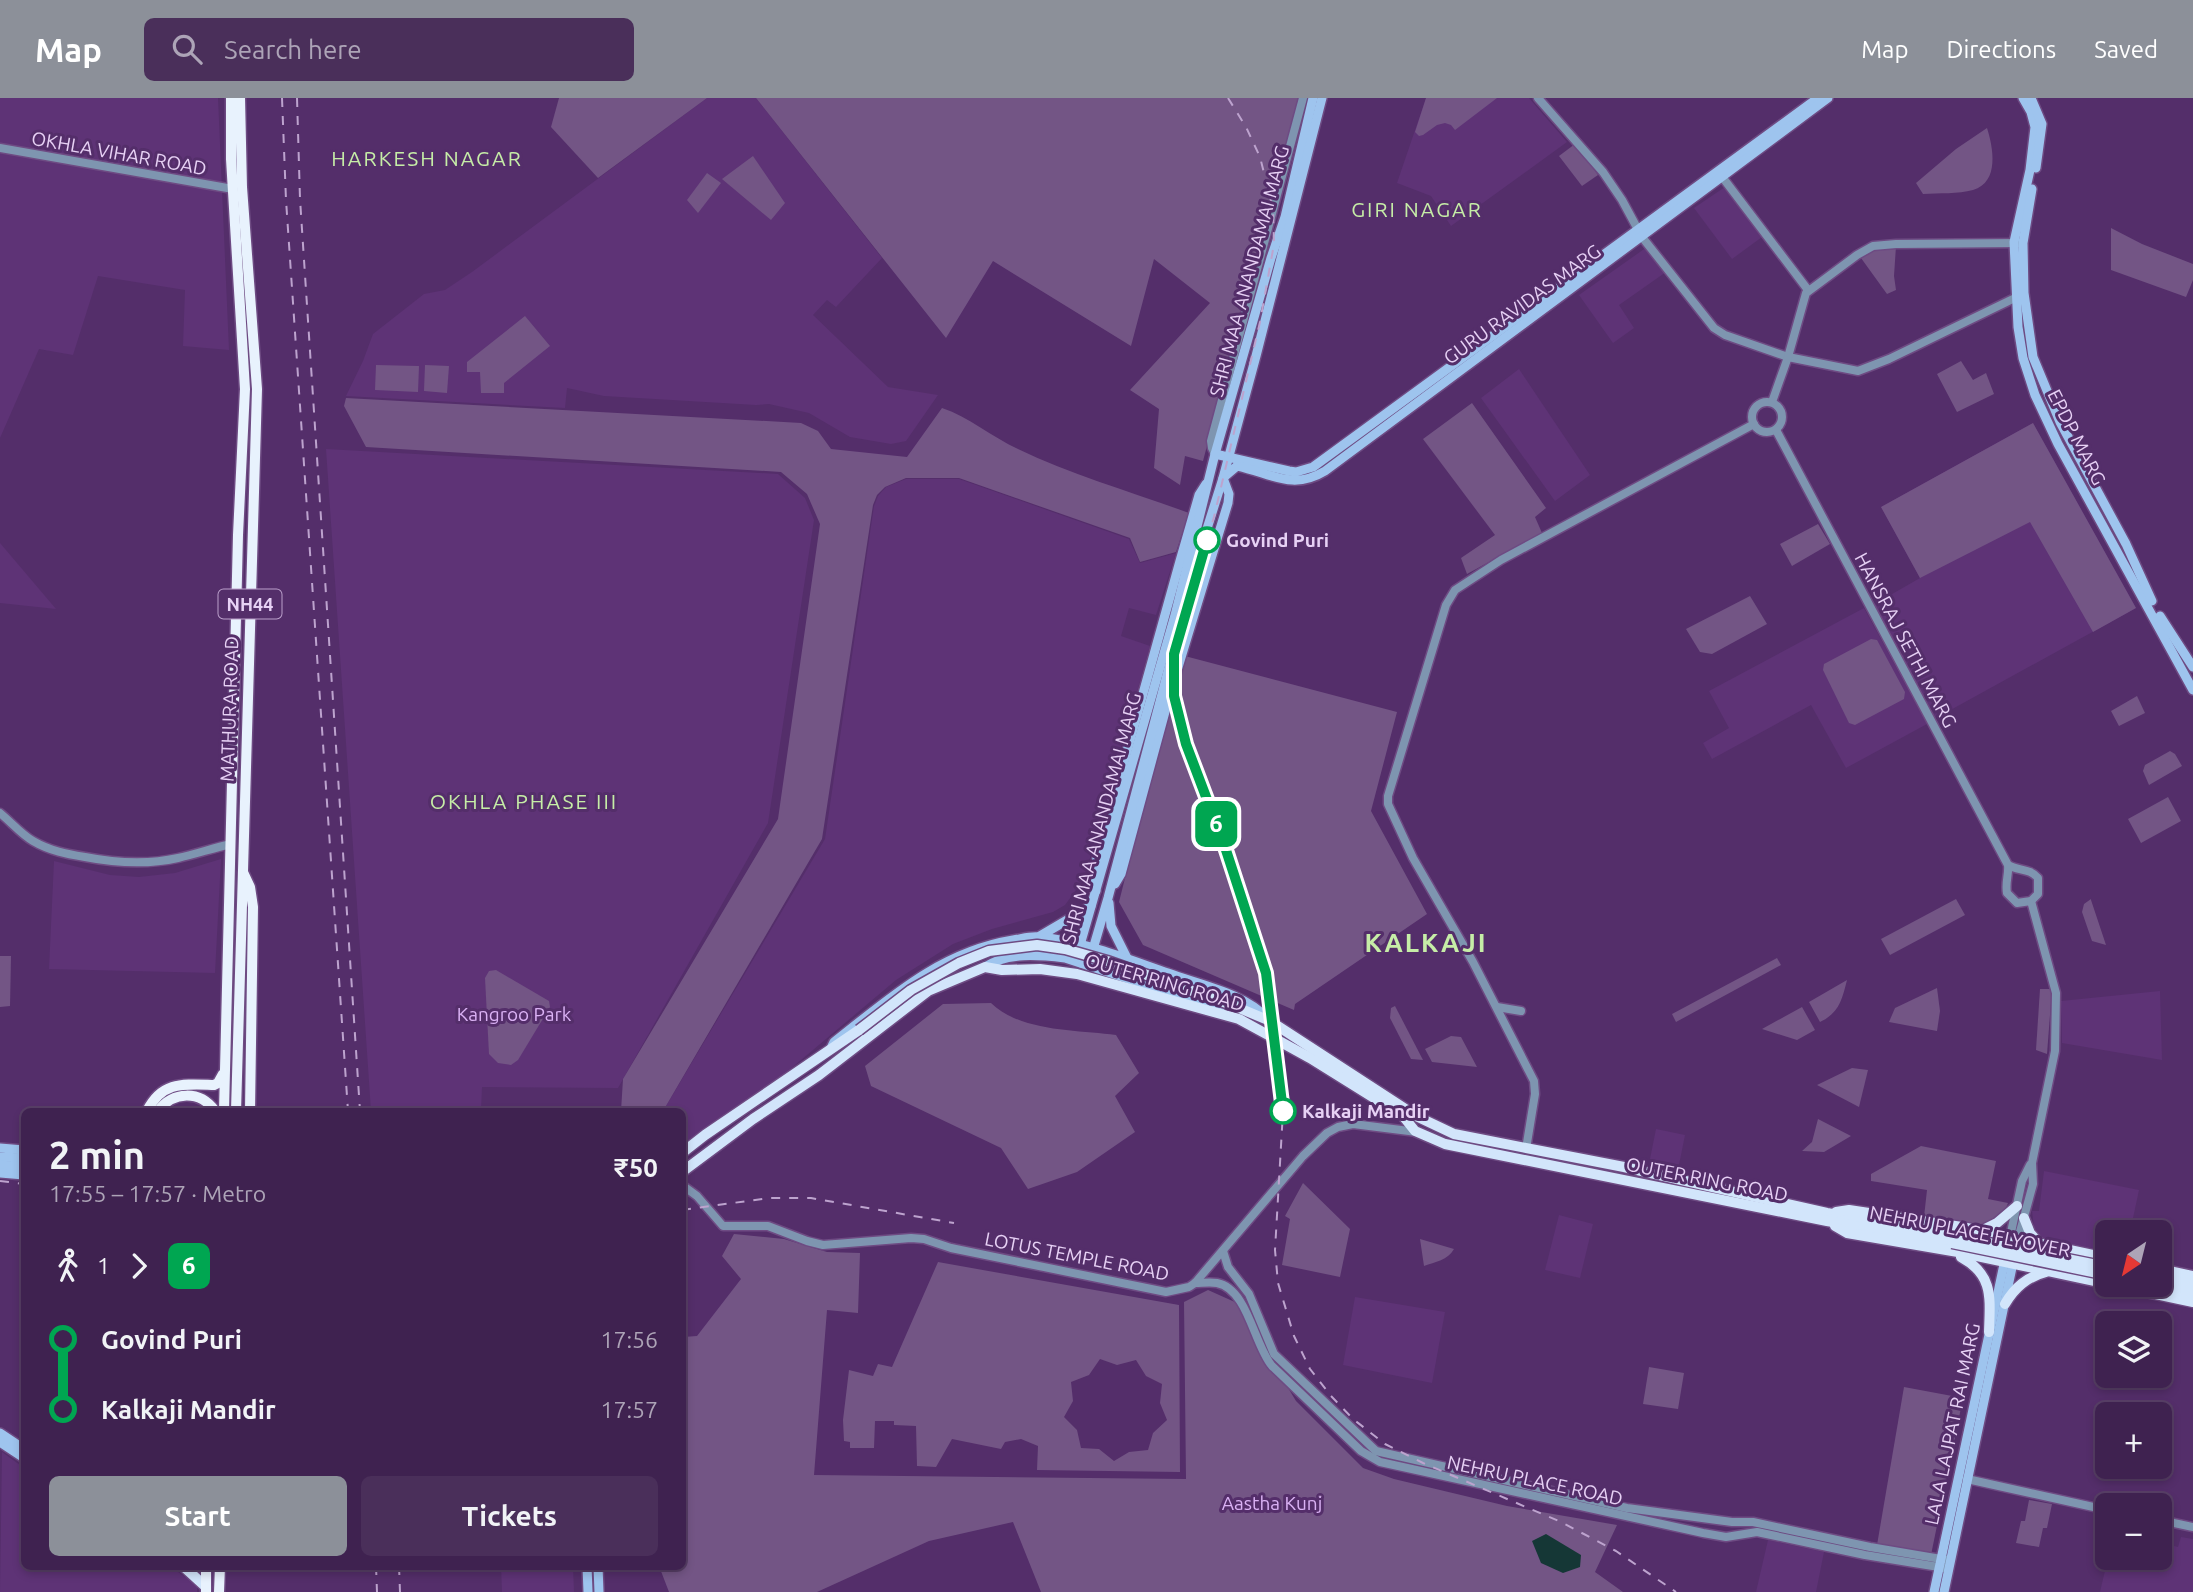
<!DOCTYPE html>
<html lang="en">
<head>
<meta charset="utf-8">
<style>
  body { margin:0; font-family:Ubuntu,sans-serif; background:#4a2f5a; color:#f1f3f6; height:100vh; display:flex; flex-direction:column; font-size:26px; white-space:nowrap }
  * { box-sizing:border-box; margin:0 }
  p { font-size:23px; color:#ada4b7 }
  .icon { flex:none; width:38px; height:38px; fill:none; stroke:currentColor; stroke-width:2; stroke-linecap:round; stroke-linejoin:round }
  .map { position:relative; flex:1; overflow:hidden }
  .panel { position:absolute; left:21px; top:1010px; width:665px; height:462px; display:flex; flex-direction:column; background:#3f2250; border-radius:10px; box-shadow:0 4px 10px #0003,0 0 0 2px #583f67 }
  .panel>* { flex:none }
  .badge { padding:0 14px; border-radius:10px; font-size:24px; line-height:46px }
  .needle { width:46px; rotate:215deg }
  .buttons { position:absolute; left:2095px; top:1122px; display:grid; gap:14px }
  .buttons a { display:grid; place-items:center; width:77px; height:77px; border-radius:10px; background:#3f2250; box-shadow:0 4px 10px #0003,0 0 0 2px #583f67; font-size:35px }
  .map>.badge { position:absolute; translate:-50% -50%; box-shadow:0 0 0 4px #fff }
  .legs { display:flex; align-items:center; gap:10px; height:77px; padding:0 28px; font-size:23px }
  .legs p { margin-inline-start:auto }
  .headline { display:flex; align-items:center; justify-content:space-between; height:119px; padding:0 28px }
  h1 { font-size:38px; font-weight:600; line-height:52px }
  .action { display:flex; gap:14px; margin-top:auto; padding:14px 28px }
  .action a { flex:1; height:80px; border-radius:10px; background:#8c9099; color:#fff; font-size:28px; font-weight:600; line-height:80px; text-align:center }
  .action a+a { background:#4a2f5a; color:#f1f3f6 }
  ul { padding:0 28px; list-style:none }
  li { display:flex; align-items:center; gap:24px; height:70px; font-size:26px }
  li i { display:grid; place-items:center; width:10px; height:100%; margin:0 9px; background:currentColor }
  li i::after { content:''; width:18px; height:18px; margin:-9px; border:5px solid; border-radius:50%; background:#3f2250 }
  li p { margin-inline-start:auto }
  li:first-child i { background:linear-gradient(#0000 50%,currentColor 0) }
  li:last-child i { background:linear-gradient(currentColor 50%,#0000 0) }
  header { display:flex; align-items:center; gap:42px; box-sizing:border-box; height:98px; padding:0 35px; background:#8c9099; color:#fff }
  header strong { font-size:33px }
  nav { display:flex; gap:38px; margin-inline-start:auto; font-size:24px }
  .search { width:490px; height:63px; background:#4a2f5a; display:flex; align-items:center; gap:18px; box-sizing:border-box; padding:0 24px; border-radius:10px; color:#ada4b7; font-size:26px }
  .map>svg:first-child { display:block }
  .built { fill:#5e3376 }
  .green { fill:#735585; fill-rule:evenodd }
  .water { fill:#153736 }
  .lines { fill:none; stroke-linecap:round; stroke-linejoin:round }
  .tertiary-casing { stroke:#6e4b83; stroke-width:11 }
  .secondary-casing { stroke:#6e4b83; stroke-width:12 }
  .primary-casing { stroke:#6e4b83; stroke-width:13 }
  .trunk-casing { stroke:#6e4b83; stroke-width:13 }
  .tertiary { stroke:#7e95b0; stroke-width:8 }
  .secondary { stroke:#9ec4ee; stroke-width:9 }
  .primary { stroke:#d2e5fb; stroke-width:10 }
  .trunk { stroke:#e8f2fd; stroke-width:10 }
  .rail { stroke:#bda3ce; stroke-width:2; stroke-dasharray:9 9; stroke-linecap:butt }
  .primary-bridge-casing { stroke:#6e4b83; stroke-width:13; stroke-linecap:butt }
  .primary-bridge { stroke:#d2e5fb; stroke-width:10 }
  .line-1-casing { stroke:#fff; stroke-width:16 }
  .line-1 { stroke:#00a651; stroke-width:10 }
  .stop-1-dot { fill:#fff; stroke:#00a651; stroke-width:3.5 }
  .labels { text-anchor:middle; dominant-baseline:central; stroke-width:6; stroke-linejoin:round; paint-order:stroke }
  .shield { fill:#542e6a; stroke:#bba0cb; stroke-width:2 }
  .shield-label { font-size:18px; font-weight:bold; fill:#e7d1f5 }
  .street-label { font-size:19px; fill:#e7d1f5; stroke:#542e6a }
  .stop-label { font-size:19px; font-weight:bold; fill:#e7d1f5; stroke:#542e6a; text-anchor:start }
  .park-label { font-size:19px; fill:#dbb2f5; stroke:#542e6a }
  .neighbourhood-label { font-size:21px; letter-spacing:2px; fill:#c6eda7; stroke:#542e6a }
  .district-label { font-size:26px; font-weight:bold; letter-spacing:2px; fill:#c6eda7; stroke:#542e6a }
</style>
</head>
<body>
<header>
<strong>Map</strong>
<div class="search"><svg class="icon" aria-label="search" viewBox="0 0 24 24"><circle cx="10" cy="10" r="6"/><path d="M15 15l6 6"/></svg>Search here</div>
<nav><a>Map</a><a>Directions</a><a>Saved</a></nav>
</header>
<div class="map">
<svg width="2193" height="1494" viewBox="0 0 2193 1494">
  <rect width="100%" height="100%" fill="#542e6a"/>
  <g class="built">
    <polygon points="0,0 218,0 229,252 183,248 185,192 98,178 73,257 39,251 0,340"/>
    <polygon points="707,0 756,0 882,160 836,209 827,202 813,217 888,289 938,297 906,343 891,346 850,339 809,315 769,306 756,307 604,298 567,290 565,310 346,298 363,263 373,236 424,196 445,192 472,174"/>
    <polygon points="1426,0 1529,0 1567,44 1451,128 1431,98 1397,85"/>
    <polygon points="1725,89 1762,139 1732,161 1694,110"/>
    <polygon points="1647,149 1666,174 1619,207 1634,230 1613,245 1579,197"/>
    <polygon points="1519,271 1590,377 1555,403 1481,300"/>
    <polygon points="2033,325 2136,510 1936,620 1873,507 1920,480 1881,409"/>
    <polygon points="326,351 778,376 805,400 814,422 768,725 618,990 482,989 481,1013 371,1013"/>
    <polygon points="906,381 959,381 1129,441 1140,465 1176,455 1156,517 1129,510 1121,538 1150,548 1084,781 1065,807 1053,814 992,831 953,846 896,882 769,989 683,1046 682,1013 663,1013 825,741 874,408 878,398 886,389"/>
    <polygon points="0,445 56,511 0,505"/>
    <polygon points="1864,510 1927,626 1846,670 1811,607 1712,661 1703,645 1729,630 1709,593"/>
    <polygon points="221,761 215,875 49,871 54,763 110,777 139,779 175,775"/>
    <polygon points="2160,893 2162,962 2062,945 2061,903"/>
    <polygon points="1656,1031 1685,1037 1679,1067 1650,1061"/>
    <polygon points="2044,1073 2139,1092 2130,1134 2107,1134 2107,1156 2044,1142 2034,1129 2032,1113 2039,1113"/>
    <polygon points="1559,1117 1593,1126 1580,1180 1545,1172"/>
    <polygon points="1355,1199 1445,1214 1432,1285 1343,1267"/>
    <polygon points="2,1354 24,1370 24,1468 169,1468 197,1487 197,1494 0,1494"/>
    <polygon points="2160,1434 2168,1435 2166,1446 2178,1449 2181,1439 2193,1441 2193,1494 2100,1494 2108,1460 2160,1460"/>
    <polygon points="1768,1442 1824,1454 1816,1494 1756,1494"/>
    <polygon points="501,1468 573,1468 574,1494 502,1494"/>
  </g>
  <g class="green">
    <polygon points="559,0 707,0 598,80 551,29"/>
    <polygon points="756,0 1299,0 1203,363 1185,358 1180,387 1154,370 1159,311 1130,292 1210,205 1154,161 1131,248 993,163 946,240"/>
    <polygon points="1426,0 1497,0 1455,32 1451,27 1445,25 1437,27 1423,37 1419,38 1415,34"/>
    <path d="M 1987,30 C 1993,49 2000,84 1973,92 C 1958,96 1939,95 1923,96 L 1916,85 L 1956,51 Z"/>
    <polygon points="1575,46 1598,77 1582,88 1559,58"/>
    <polygon points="753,58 785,105 771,122 722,81"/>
    <polygon points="707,75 721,85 698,115 687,102"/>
    <polygon points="2111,130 2142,146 2193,166 2193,182 2186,199 2111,172"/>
    <polygon points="1896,148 1894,178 1896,192 1887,196 1861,160 1875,149"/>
    <polygon points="525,218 550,248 504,285 504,295 481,295 480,274 467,274 467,264"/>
    <polygon points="1961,263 1973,282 1986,275 1994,296 1957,314 1937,276"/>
    <polygon points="376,267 419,268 418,294 375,292"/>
    <polygon points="425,267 449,268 447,295 424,293"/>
    <path d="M 346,300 L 801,325 L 818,333 L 831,351 L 907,359 L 942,310 C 969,319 992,339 1018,351 C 1072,377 1132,394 1189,415 L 1176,454 L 1140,464 L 1130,440 L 959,380 L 906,380 L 885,389 L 877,397 L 873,407 L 822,741 L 663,1013 L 621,1013 L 623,981 L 778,721 L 820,426 L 807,396 L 781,374 L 366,349 L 344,308 Z"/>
    <polygon points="1472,305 1546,410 1535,419 1542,435 1467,476 1461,460 1495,437 1423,341"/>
    <polygon points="2033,325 2136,510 2093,534 2030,424 1920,480 1881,409"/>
    <polygon points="1818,426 1830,446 1792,468 1780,446"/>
    <polygon points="1750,498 1767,526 1712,556 1700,554 1686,531"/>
    <polygon points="1871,541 1877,542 1905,594 1904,601 1855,627 1849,625 1823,572 1824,566"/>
    <polygon points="1181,557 1397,614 1371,713 1427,816 1295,906 1294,912 1143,847 1119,804"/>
    <polygon points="2137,598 2145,615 2119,628 2111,613"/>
    <polygon points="2170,653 2175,656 2182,668 2149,687 2143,673 2145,667"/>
    <polygon points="2168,699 2181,723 2141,745 2128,721"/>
    <polygon points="1956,801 1965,817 1890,857 1881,841"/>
    <polygon points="2091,801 2091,802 2106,847 2092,843 2082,814 2084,806"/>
    <polygon points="0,858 11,858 10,908 0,909"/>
    <polygon points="1777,860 1781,867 1676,924 1672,916"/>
    <polygon points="496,872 549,903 550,909 518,962 511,967 498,965 489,956 485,880 489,873"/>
    <path d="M 1847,882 C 1842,902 1839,915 1820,924 L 1809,904 Z"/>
    <polygon points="1937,890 1940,913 1937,933 1889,924 1895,910"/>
    <polygon points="2040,891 2052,891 2047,956 2036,952"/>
    <path d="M 991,905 C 1021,934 1077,932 1116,937 L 1139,975 L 1115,998 L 1135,1034 L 1077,1074 L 1028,1091 L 1001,1050 L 871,988 L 865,968 L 943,906 Z"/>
    <polygon points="1395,908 1423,962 1411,961 1390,920 1391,910"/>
    <polygon points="1802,909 1815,932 1797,942 1762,931"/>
    <polygon points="1451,938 1461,939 1477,969 1432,964 1425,951"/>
    <polygon points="1852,970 1868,972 1859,1009 1817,987"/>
    <polygon points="1818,1021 1851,1038 1824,1054 1802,1053 1812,1044"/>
    <polygon points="1921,1048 1996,1063 1988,1101 2008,1105 2002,1119 1980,1130 1924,1119 1927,1092 1871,1083 1871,1076"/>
    <polygon points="1303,1085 1350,1131 1340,1179 1282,1167 1290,1121 1285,1118"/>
    <polygon points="734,1136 784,1141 827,1154 860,1155 858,1215 827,1212 814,1377 1186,1381 1184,1204 1208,1192 1237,1205 1296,1303 1363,1370 1394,1381 1507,1408 1617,1427 1595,1474 1623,1494 1041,1494 1013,1424 929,1443 817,1494 669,1494 659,1468 682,1468 683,1239 697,1238 741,1181 722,1158"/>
    <path d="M 1420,1141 L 1454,1151 C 1448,1162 1435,1164 1424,1168 Z"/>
    <path d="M 938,1164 L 1179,1207 L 1180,1374 L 1037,1372 L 1038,1348 L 1021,1341 L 1005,1344 L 1001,1351 L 952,1341 L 936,1369 L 917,1368 L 916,1328 L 894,1327 L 894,1323 L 875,1323 L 874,1350 L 850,1350 L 850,1344 L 844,1343 L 843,1322 L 849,1272 L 873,1278 L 878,1266 L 892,1269 ZM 1100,1261 L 1117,1267 L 1136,1262 L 1146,1278 L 1162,1286 L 1160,1305 L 1167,1322 L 1153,1335 L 1148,1352 L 1129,1354 L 1114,1363 L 1099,1351 L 1081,1350 L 1077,1332 L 1064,1319 L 1073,1303 L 1071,1284 L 1089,1277 Z"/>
    <polygon points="1649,1269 1684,1275 1678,1311 1643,1306"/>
    <polygon points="1904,1289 1963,1300 1931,1457 1877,1447"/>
    <polygon points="2029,1402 2052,1406 2047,1430 2043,1430 2039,1449 2016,1445 2021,1423 2025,1423"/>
  </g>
  <polygon class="water" points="1546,1436 1581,1457 1580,1469 1563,1475 1541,1465 1532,1443"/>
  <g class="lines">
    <defs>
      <g id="tertiary">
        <polyline points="1538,0 1603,74 1622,102 1642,139 1714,230 1725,237 1788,259 1858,273 1889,261 2017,199"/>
        <polyline points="0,50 233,91"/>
        <polyline points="1720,76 1808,192"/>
        <circle cx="1767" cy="319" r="15"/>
        <polyline points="1772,304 1788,259 1806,195 1857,157 1873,148 1896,146 2020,145"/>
        <path d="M 1776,332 L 2008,767 C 2009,777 2005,784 2007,795 L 2017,805 L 2031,803 L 2038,796 L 2038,780 C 2030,770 2018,773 2008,767"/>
        <polyline points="1215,356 1212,350 1211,343 1303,0"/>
        <path d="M 0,715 C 11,724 21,736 33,743 C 50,753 67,756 85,759 C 116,765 147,767 178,760 C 196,756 213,750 231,746"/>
        <polyline points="1497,909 1521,913"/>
        <polyline points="1526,1051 1535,996 1534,983 1473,864 1413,760 1388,706 1388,698 1446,507 1455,492 1501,462 1754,326"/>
        <polyline points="682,1087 697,1098 723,1128 768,1128 807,1143 823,1147 911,1140 924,1141 951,1150 1166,1194 1189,1189 1195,1185 1303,1058 1327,1035 1338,1029 1353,1026 1417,1034"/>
        <polyline points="2010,1139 2022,1083 2030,1067"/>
        <polyline points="2018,1141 2033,1086 2032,1065 2055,953 2056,895 2031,803"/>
        <polyline points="1223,1153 1228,1169 1249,1196 1274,1256 1376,1353 1627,1410 1732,1424 1753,1424 1870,1449 1947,1462"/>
        <path d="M 1195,1185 C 1202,1185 1210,1184 1217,1185 C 1248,1191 1254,1247 1272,1268 L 1361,1353 L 1380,1364 L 1703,1435 L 1726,1439 L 1757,1434 L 1865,1457 L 1945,1470"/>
        <polyline points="1967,1381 2107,1412"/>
        <polyline points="2160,1422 2193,1429"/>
      </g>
      <g id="secondary">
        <polyline points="2023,0 2031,14 2035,29 2030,72 2014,144 2018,229 2023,260 2035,297 2058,346 2193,592"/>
        <polyline points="2031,0 2042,26 2036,70"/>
        <polyline points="2032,91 2023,145 2024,195 2033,259 2060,324 2126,446 2152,503"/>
        <polyline points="1215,356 1289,373 1296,374 1313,369 1818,0"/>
        <path d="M 1224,379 L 1237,368 C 1271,375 1292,393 1325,373 L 1828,0"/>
        <polyline points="2160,518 2193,569"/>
        <polyline points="1115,786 1121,776 1169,599 1228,405 1229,396 1223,380"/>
        <polyline points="1096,793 1091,782 1180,463 1199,397 1206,386"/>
        <polyline points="1109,805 1111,828 1128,862"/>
        <polyline points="1040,838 1091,808"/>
        <polyline points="1081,859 1080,847 1175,517 1215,356 1271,160 1285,119 1313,0"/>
        <polyline points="1081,865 1093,851 1108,800 1199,456 1223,380 1256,258 1322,0"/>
        <path d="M 985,869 C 1007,854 1039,857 1065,860 L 1220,911"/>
        <path d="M 832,948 L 834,944 C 890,900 940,854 1013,842 C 1021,841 1030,838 1039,839 C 1083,843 1127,861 1168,875 C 1200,887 1245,895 1269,922"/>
        <polyline points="0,1050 24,1052"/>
        <polyline points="0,1059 24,1060"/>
        <polyline points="0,1067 24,1069"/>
        <polyline points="0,1075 24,1077"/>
        <polyline points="0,1335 24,1351"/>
        <polyline points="0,1344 24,1360"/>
        <polyline points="587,1468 588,1494"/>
        <polyline points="598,1468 599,1494"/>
        <polyline points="1934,1494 2006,1157"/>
        <polyline points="1944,1494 2014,1160"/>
      </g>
      <g id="primary">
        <polyline points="1232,907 1270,923 1416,1018 1454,1036 1624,1069 1827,1115 1954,1138"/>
        <polyline points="682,1055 705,1037 859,932"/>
        <polyline points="682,1074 753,1021 819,977 928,893 985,869 1002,872 1040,871 1077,876 1239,921 1310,960 1403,1018 1415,1033 1445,1046 1827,1123 1952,1145"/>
        <polyline points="1836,1114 1849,1112 1962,1129 2107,1160"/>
        <polyline points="2024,1120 2030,1135 2040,1146"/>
        <polyline points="1835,1128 1847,1135 1958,1154 2193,1204"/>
        <polyline points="1981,1133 1997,1125 2017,1108"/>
        <path d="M 1961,1159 C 1994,1177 1990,1200 1989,1234"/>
        <polyline points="2160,1171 2193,1178"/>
        <polyline points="2160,1180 2193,1187"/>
        <polyline points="2151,1186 2193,1195"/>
        <path d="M 2005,1206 C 2015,1189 2027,1179 2046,1174"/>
        <polyline points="183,1468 206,1489"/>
      </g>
      <g id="trunk">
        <polyline points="243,774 250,789 253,809 250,1013"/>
        <path d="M 147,1013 C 162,983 183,986 214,987 L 218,985 L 223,976"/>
        <path d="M 158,1013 C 173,993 200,992 215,1013"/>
        <polyline points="224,1013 238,437 245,291 231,61 231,0"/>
        <polyline points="236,1013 257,291 242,89 240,0"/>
        <polyline points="206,1494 206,1468"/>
        <polyline points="219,1494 220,1468"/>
      </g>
    </defs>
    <use href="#tertiary" class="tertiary-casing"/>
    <use href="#secondary" class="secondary-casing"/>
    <use href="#primary" class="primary-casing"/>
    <use href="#trunk" class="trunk-casing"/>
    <use href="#tertiary" class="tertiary"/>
    <use href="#secondary" class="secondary"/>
    <use href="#primary" class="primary"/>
    <use href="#trunk" class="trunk"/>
    <g class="rail">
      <polyline points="282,0 286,102 348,1013"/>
      <polyline points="297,0 300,101 360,1013"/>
      <polyline points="1228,0 1246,29 1260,59 1273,111 1274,146 1260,224 1214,419 1174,556 1174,598 1186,646 1225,749 1266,875 1283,1013 1275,1152 1278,1185 1294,1238 1310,1271 1331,1298 1353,1321 1385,1346 1423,1365 1561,1424 1616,1453 1676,1494"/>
      <polyline points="0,1083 24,1086"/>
      <polyline points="682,1112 769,1100 811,1100 954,1125"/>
      <polyline points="376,1468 377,1494"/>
      <polyline points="399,1468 400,1494"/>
    </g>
    <defs>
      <g id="primary-bridge">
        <polyline points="859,932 911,892 959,865 989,853 1037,847 1065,851 1107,863 1232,907"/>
        <polyline points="1954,1138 2107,1169"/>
        <polyline points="1952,1145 2107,1177"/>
      </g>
    </defs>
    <use href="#primary-bridge" class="primary-bridge-casing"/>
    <use href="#primary-bridge" class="primary-bridge"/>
  </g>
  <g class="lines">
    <defs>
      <polyline id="line-1" points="1207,442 1174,556 1174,598 1186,646 1225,749 1266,875 1283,1013"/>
    </defs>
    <use href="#line-1" class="line-1-casing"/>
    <use href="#line-1" class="line-1"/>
  </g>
  <g class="stop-1-dot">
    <circle cx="1207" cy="442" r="12"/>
    <circle cx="1283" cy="1013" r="12"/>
  </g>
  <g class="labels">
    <rect class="shield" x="218.5" y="491.5" width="63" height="29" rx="5"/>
    <g class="shield-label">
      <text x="250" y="506">NH44</text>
    </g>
    <g class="street-label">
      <text transform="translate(119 55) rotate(10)">OKHLA VIHAR ROAD</text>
      <text transform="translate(1249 173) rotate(-75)">SHRI MAA ANANDAMAI MARG</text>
      <text transform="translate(1522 206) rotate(-36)">GURU RAVIDAS MARG</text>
      <text transform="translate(2077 339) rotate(63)">EPDP MARG</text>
      <text transform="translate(1906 542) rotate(62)">HANSRAJ SETHI MARG</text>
      <text transform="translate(229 611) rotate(-88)">MATHURA ROAD</text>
      <text transform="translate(1101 720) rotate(-75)">SHRI MAA ANANDAMAI MARG</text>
      <text transform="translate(1165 884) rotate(16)">OUTER RING ROAD</text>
      <text transform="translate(1707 1081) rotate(11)">OUTER RING ROAD</text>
      <text transform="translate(1970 1133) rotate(11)">NEHRU PLACE FLYOVER</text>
      <text transform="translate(1077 1158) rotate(11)">LOTUS TEMPLE ROAD</text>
      <text transform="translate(1952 1326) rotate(-78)">LALA LAJPAT RAI MARG</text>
      <text transform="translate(1535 1382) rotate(12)">NEHRU PLACE ROAD</text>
    </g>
    <g class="stop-label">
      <text x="1226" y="442">Govind Puri</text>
      <text x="1302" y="1013">Kalkaji Mandir</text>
    </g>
    <g class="park-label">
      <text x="514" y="916">Kangroo Park</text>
      <text x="1272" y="1405">Aastha Kunj</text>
    </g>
    <g class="neighbourhood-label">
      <text x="427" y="60">HARKESH NAGAR</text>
      <text x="1417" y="111">GIRI NAGAR</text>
      <text x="524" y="703">OKHLA PHASE III</text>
    </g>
    <g class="district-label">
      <text x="1426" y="844">KALKAJI</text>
    </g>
  </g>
</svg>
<div class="buttons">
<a><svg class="needle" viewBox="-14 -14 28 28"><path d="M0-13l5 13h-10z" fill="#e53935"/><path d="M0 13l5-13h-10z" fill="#ada4b7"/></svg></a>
<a><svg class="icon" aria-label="layers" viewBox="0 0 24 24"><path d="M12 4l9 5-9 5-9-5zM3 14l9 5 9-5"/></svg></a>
<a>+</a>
<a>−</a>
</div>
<b class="badge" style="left:1216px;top:726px;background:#00a651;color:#fff">6</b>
<section class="panel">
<div class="headline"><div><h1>2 min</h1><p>17:55 – 17:57 · Metro</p></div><b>₹50</b></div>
<div class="legs"><svg class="icon" aria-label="walk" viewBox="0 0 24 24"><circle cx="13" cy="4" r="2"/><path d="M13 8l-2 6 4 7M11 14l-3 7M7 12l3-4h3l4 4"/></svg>1<svg class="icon" aria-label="forward" viewBox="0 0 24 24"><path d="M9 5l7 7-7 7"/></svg><b class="badge" style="background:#00a651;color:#fff">6</b></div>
<ul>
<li><i style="color:#00a651"></i><b>Govind Puri</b><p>17:56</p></li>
<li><i style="color:#00a651"></i><b>Kalkaji Mandir</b><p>17:57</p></li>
</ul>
<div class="action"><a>Start</a><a>Tickets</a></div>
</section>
</div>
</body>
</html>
